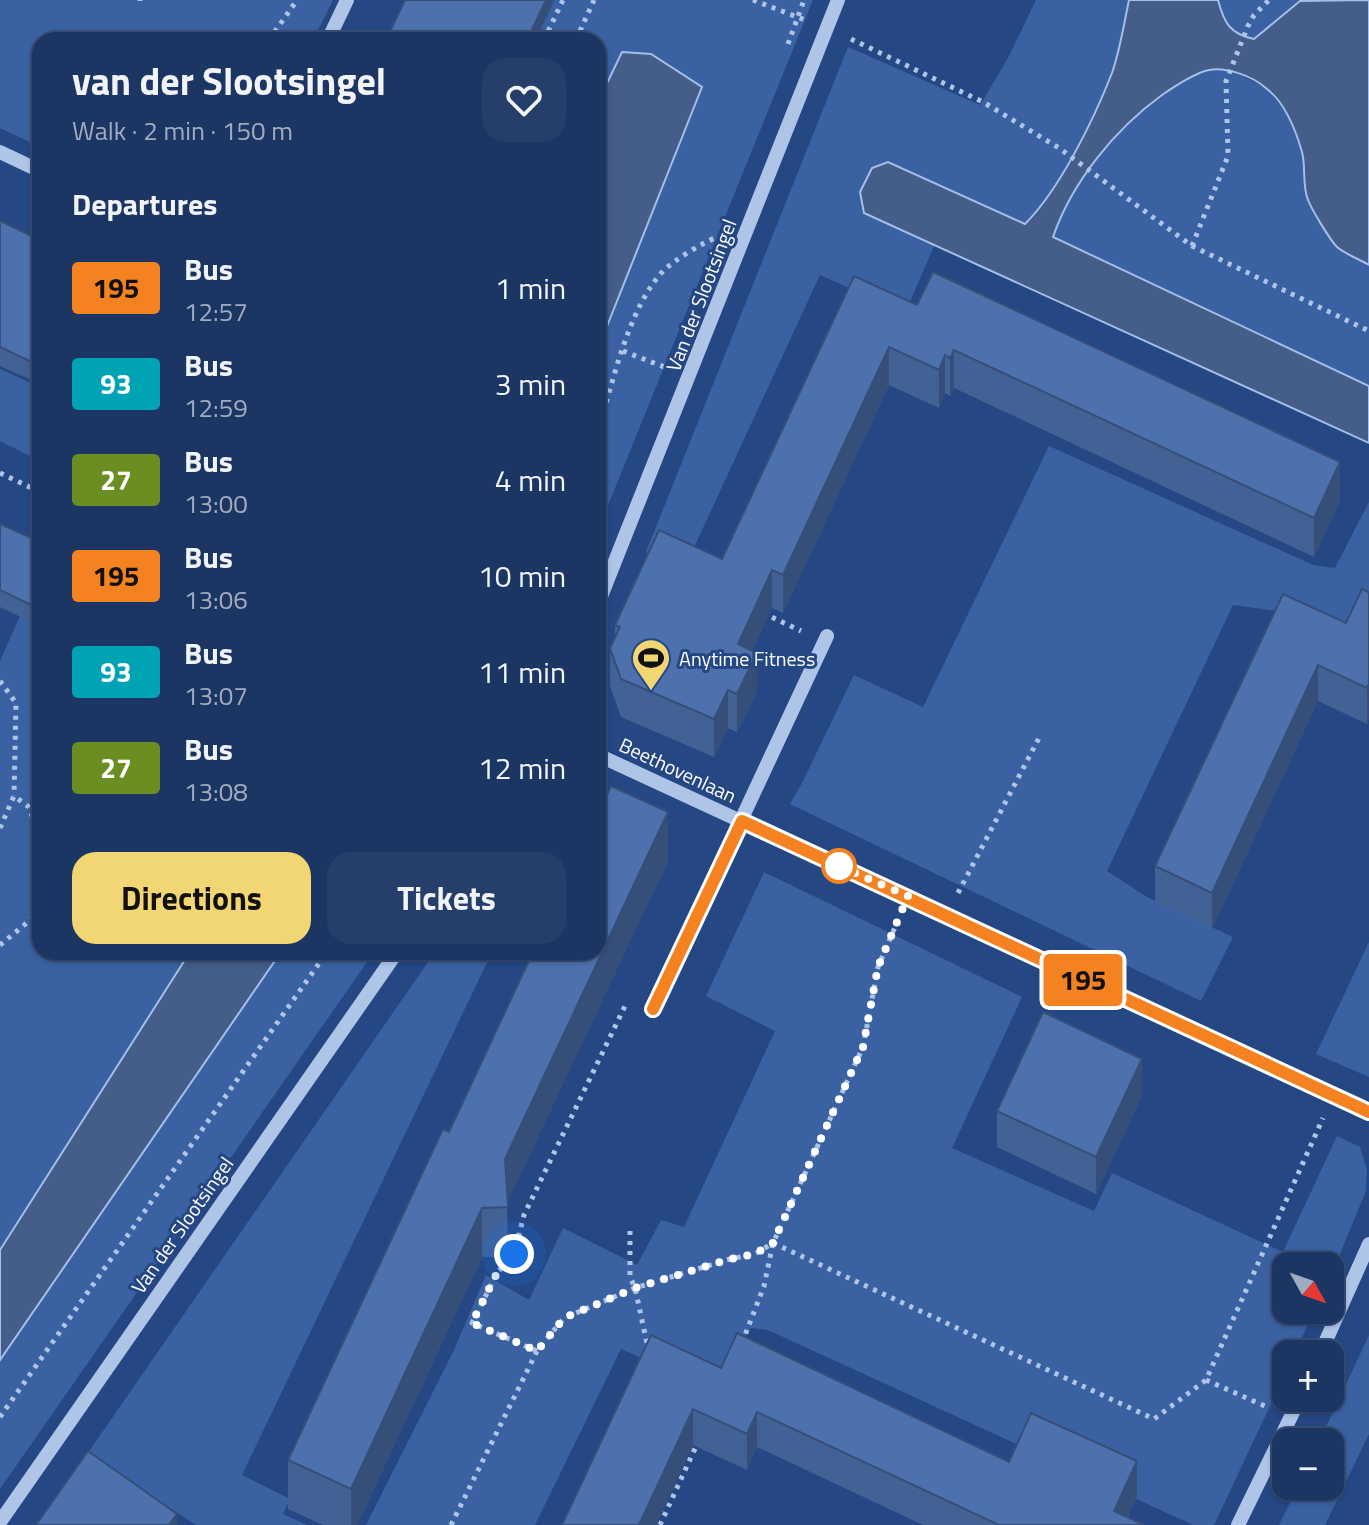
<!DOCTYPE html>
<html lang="en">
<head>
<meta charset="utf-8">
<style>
  body { margin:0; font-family:"Titillium Web",sans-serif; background:#253e6a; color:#f1f3f6; height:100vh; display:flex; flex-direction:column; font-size:30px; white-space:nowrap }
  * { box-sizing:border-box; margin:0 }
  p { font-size:26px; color:#a0abbf }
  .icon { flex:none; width:44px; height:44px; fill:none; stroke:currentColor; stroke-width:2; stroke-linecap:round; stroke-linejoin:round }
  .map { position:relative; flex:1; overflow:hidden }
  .side { position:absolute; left:32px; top:32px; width:574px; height:928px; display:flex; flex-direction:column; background:#1c3664; border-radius:24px; box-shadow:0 2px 6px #0004,0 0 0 2px #3a5078 }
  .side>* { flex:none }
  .badge { padding:0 16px; border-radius:6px; font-size:28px; line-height:52px }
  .needle { width:52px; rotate:130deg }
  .buttons { position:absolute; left:1272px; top:1252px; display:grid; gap:16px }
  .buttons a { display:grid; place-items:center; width:72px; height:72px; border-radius:16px; background:#1c3664; box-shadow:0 2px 6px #0004,0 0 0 2px #3a5078; font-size:40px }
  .you { position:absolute; width:40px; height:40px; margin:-20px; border:6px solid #fff; border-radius:50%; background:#1a73e8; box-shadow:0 0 0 12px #1a73e833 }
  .map>.badge { position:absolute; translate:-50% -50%; box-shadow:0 0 0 4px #fff }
  h2 { padding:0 40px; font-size:30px; line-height:72px }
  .round { display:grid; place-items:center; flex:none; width:84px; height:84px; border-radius:24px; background:#253e6a }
  .head { display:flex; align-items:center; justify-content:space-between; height:136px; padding:0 40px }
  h1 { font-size:38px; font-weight:700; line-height:60px }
  .button { display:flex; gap:16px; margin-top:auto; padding:16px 40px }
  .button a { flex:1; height:92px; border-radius:24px; background:#f2d674; color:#111; font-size:32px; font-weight:700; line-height:92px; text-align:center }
  .button a+a { background:#253e6a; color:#f1f3f6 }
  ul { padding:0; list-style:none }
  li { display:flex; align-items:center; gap:24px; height:96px; padding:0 40px }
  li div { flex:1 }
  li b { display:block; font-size:30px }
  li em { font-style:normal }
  li .badge { min-width:88px; font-weight:700; text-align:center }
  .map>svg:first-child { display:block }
  .green { fill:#3a61a2 }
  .water { fill:#445d89; stroke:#a4bfe9; stroke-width:2 }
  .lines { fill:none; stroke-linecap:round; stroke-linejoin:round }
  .path { stroke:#afc5e8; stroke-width:5; stroke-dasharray:4 6; stroke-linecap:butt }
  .minor { stroke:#afc5e8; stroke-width:14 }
  .wall { fill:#426195 }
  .shaded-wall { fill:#364f79 }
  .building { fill:#4d71ad; stroke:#364f79; stroke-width:2 }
  .line-casing { stroke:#fff; stroke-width:18 }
  .line { stroke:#f58220; stroke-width:12 }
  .walk { stroke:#fff; stroke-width:8; stroke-dasharray:0 14.4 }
  .stop-dot { fill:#fff; stroke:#f58220; stroke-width:4 }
  .labels { text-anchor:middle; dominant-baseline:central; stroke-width:6; stroke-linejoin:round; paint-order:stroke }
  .street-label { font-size:20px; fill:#fff; stroke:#254885 }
  .poi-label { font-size:20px; fill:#fff; stroke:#254885; text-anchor:start }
</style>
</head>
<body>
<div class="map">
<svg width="1369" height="1525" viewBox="0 0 1369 1525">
  <rect width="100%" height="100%" fill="#254885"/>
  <g class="green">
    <polygon points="0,0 333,0 313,40 40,40 40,147 0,128"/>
    <polygon points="554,0 813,0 598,530 598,349 702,87 622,52 598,102 598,40 535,40"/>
    <path d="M 1036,0 L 1129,0 C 1124,24 1120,50 1112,73 C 1094,119 1060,189 1025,224 L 888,162 L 864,213 L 935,244 L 905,313 L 820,275 L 684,569 L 646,552 L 848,47 L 980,105 L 1008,58 Z"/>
    <path d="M 1218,0 L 1307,0 L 1300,1 L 1254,39 C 1230,35 1224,23 1218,0 Z"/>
    <path d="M 1220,69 L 1238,74 L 1267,88 L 1288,116 L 1302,152 L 1308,200 L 1337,247 L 1369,265 L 1369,386 L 1053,237 C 1075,174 1149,78 1220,69 Z"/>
    <polygon points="0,369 40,387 40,461 0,441"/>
    <polygon points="1049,446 1313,565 1335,568 1369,502 1369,612 1341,637 1285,612 1233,605 1107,871 1147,897 1233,937 1201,1001 790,804 803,781 854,675 923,707"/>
    <polygon points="40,571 40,952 190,952 0,1250 0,661"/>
    <polygon points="764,872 1022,997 952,1148 1094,1211 1112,1173 1283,1252 1337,1136 1360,1147 1367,1169 1366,1191 1330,1278 1330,1266 1286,1266 1286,1310 1315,1310 1294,1354 1286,1354 1286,1372 1214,1525 1193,1525 768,1330 751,1328 729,1358 714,1390 621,1349 535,1525 366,1525 454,1350 486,1275 529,1300 563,1228 637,1265 661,1220 684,1227 775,1031 706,996"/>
    <polygon points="1369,942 1369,1077 1316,1054"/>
    <polygon points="281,952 374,952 0,1489 0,1360"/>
    <polygon points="435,952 492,952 242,1475 290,1499 283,1514 307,1525 196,1525 125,1478 76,1470"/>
    <polygon points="1369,1335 1369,1434 1325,1525 1279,1525 1298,1486 1330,1486 1330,1442 1319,1442"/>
  </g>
  <g class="water">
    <path d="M 1129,0 L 1218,0 C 1224,23 1230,34 1254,39 L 1300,1 L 1369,0 L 1369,265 C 1359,259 1345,254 1337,247 C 1330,240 1312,210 1308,200 C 1302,186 1306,167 1302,152 C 1296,131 1285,103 1267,89 C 1253,76 1223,65 1205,71 C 1190,76 1175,86 1162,95 C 1115,129 1072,182 1053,237 L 1369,386 L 1369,443 L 864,213 L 860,192 L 872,168 L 888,162 L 1025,224 C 1060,189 1094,119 1112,73 C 1120,50 1124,24 1129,0 Z"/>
    <polygon points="622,52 651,54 702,87 598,349 598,102"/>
    <polygon points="190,952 281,952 0,1360 0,1250"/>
  </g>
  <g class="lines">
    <g class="path">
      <polyline points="140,0 140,1"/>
      <polyline points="753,0 805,20"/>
      <polyline points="851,39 983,102 1059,148 1192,246 1369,331"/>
      <polyline points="269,40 297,0"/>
      <polyline points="544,40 563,0"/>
      <polyline points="576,40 594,0"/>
      <polyline points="788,44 804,0"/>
      <polyline points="1192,246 1228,156 1226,81 1248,26 1254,15 1269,0"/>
      <polyline points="623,351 667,368"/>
      <path d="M 598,431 C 613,382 628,309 663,271 C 673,261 702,243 715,238"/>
      <polyline points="0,473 40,492"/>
      <polyline points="763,613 801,631"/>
      <polyline points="0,681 16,703 14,796"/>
      <polyline points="0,828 14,796 29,807 32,816 40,817"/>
      <polyline points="958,893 1039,738"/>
      <polyline points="0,945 40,912"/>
      <polyline points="630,1231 630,1277 635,1288 648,1348"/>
      <polyline points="742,1343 764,1286 773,1243 863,1047 878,967 898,920"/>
      <polyline points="537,1351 472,1323 497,1273 514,1254 524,1215 625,1006"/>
      <polyline points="1206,1380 1267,1407"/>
      <polyline points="0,1417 327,952"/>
      <polyline points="451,1525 537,1351 564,1318 635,1288 730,1259 755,1254 773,1243 1154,1419 1206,1380 1323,1118"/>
      <polyline points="660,1525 698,1442"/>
    </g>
    <g class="minor">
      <polyline points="328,40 347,0"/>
      <polyline points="0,152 40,171"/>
      <polyline points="598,604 838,0"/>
      <polyline points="598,755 1369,1112"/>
      <polyline points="653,1009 827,636"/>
      <polyline points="1320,1354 1369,1244"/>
      <polyline points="0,1522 397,952"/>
      <polyline points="1238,1525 1300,1398"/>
    </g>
  </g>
  <g class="wall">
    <polygon points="0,221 40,240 40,384 0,366"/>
    <polygon points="854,276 1340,500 1314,557 954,388 950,396 945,393 939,408 889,385 783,613 772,608 752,651 757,691 737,732 728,728 714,757 621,717 610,686 610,648 615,637 615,625 722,559"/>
    <polygon points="0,524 40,542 35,624 0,607"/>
    <polygon points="1369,593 1367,724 1318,701 1212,929 1155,902 1155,866"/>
    <polygon points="668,861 507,1202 508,1257 482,1257 357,1525 323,1525 288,1509 288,1460 449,1132"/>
    <polygon points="1142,1095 1096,1194 997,1147 997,1111"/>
    <polygon points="721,1368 1009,1462 1137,1496 1128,1517 1144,1525 923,1525 757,1447 747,1470 693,1445 656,1525 562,1525"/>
  </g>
  <g class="shaded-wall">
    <polygon points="546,0 554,0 536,40 527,40"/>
    <polygon points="889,347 889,385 783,613 783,575"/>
    <polygon points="954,350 954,388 950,396 950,358"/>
    <polygon points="945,355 945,393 939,408 939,370"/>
    <polygon points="1340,462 1340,500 1314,557 1314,518"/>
    <polygon points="772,570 772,608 738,682 738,644"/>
    <polygon points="40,596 40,614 35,624 35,607"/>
    <polygon points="757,653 757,691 737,732 737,694"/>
    <polygon points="1318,665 1318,701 1212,929 1212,893"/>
    <polygon points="1369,683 1369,719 1367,724 1367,688"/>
    <polygon points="728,690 728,728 714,757 714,719"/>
    <polygon points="668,812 668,861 505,1208 505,1159"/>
    <polygon points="1142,1059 1142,1095 1096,1194 1096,1157"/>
    <polygon points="482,1208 482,1257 357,1525 351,1525 351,1489"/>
    <polygon points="693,1409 693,1445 656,1525 639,1525"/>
    <polygon points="757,1412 757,1447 747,1470 747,1434"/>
    <polygon points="1137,1461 1137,1496 1124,1525 1114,1511"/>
    <polygon points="177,1514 177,1525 169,1525"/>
  </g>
  <g class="building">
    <polygon points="405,0 546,0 527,40 386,40"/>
    <polygon points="0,221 40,240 40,366 0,347"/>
    <polygon points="933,272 1340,462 1314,518 954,350 950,358 945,355 939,370 889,347 783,575 772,570 738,644 757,653 737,694 728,690 714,719 621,679 610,648 620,627 615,625 659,530 722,559 854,276 917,305"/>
    <polygon points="0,524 40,542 40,596 35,607 0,590"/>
    <polygon points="1362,589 1369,593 1369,683 1367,688 1318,665 1212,893 1155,866 1283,594 1346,623"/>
    <polygon points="611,786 668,812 505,1159 508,1207 482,1208 351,1489 288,1460 443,1129 449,1132 533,952 598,952 598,814"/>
    <polygon points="1043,1012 1142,1059 1096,1157 997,1111"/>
    <polygon points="737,1333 1009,1462 1031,1413 1137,1461 1114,1511 1144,1525 999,1525 757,1412 747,1434 693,1409 639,1525 562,1525 651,1335 721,1368"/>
    <polygon points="88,1451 177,1514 169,1525 36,1525"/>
  </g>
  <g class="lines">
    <defs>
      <polyline id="line" points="653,1009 742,821 1369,1112"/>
    </defs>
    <use href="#line" class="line-casing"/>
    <use href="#line" class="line"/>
    <polyline class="walk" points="514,1254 497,1273 472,1323 537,1351 564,1318 635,1288 730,1259 755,1254 773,1243 863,1047 878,967 908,896 839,866"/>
  </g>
  <defs>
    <symbol id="stadium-pin" viewBox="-11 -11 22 30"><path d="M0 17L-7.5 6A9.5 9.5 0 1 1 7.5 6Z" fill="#f2d674" stroke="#254885"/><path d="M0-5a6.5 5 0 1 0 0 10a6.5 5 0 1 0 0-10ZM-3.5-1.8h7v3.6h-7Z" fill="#111"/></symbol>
  </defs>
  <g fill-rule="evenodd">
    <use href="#stadium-pin" x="629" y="636" width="44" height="60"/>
  </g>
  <circle class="stop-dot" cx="839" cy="866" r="16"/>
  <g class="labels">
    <g class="street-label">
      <text transform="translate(701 295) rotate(-69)">Van der Slootsingel</text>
      <text transform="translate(678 770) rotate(25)">Beethovenlaan</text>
      <text transform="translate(182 1225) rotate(-55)">Van der Slootsingel</text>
    </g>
    <g class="poi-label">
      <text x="679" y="658">Anytime Fitness</text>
    </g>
  </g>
</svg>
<div class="buttons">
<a><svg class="needle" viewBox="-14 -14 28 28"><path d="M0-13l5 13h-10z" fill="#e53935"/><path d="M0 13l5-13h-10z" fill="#a0abbf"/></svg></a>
<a>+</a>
<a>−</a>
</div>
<div class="you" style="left:514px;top:1254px"></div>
<b class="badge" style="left:1083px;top:980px;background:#f58220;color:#111">195</b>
<section class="side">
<div class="head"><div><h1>van der Slootsingel</h1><p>Walk · 2 min · 150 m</p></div><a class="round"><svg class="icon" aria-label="heart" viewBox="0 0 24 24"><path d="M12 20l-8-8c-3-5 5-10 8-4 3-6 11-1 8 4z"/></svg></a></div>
<h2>Departures</h2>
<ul>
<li><span class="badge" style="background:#f58220;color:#111">195</span><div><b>Bus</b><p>12:57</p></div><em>1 min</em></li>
<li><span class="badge" style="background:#00a3b4;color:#fff">93</span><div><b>Bus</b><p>12:59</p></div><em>3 min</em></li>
<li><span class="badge" style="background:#6b8e23;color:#fff">27</span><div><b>Bus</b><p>13:00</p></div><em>4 min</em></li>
<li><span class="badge" style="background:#f58220;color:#111">195</span><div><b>Bus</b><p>13:06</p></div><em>10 min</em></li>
<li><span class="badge" style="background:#00a3b4;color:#fff">93</span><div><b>Bus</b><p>13:07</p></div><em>11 min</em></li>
<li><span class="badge" style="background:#6b8e23;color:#fff">27</span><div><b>Bus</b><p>13:08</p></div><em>12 min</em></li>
</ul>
<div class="button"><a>Directions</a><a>Tickets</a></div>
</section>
</div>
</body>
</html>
